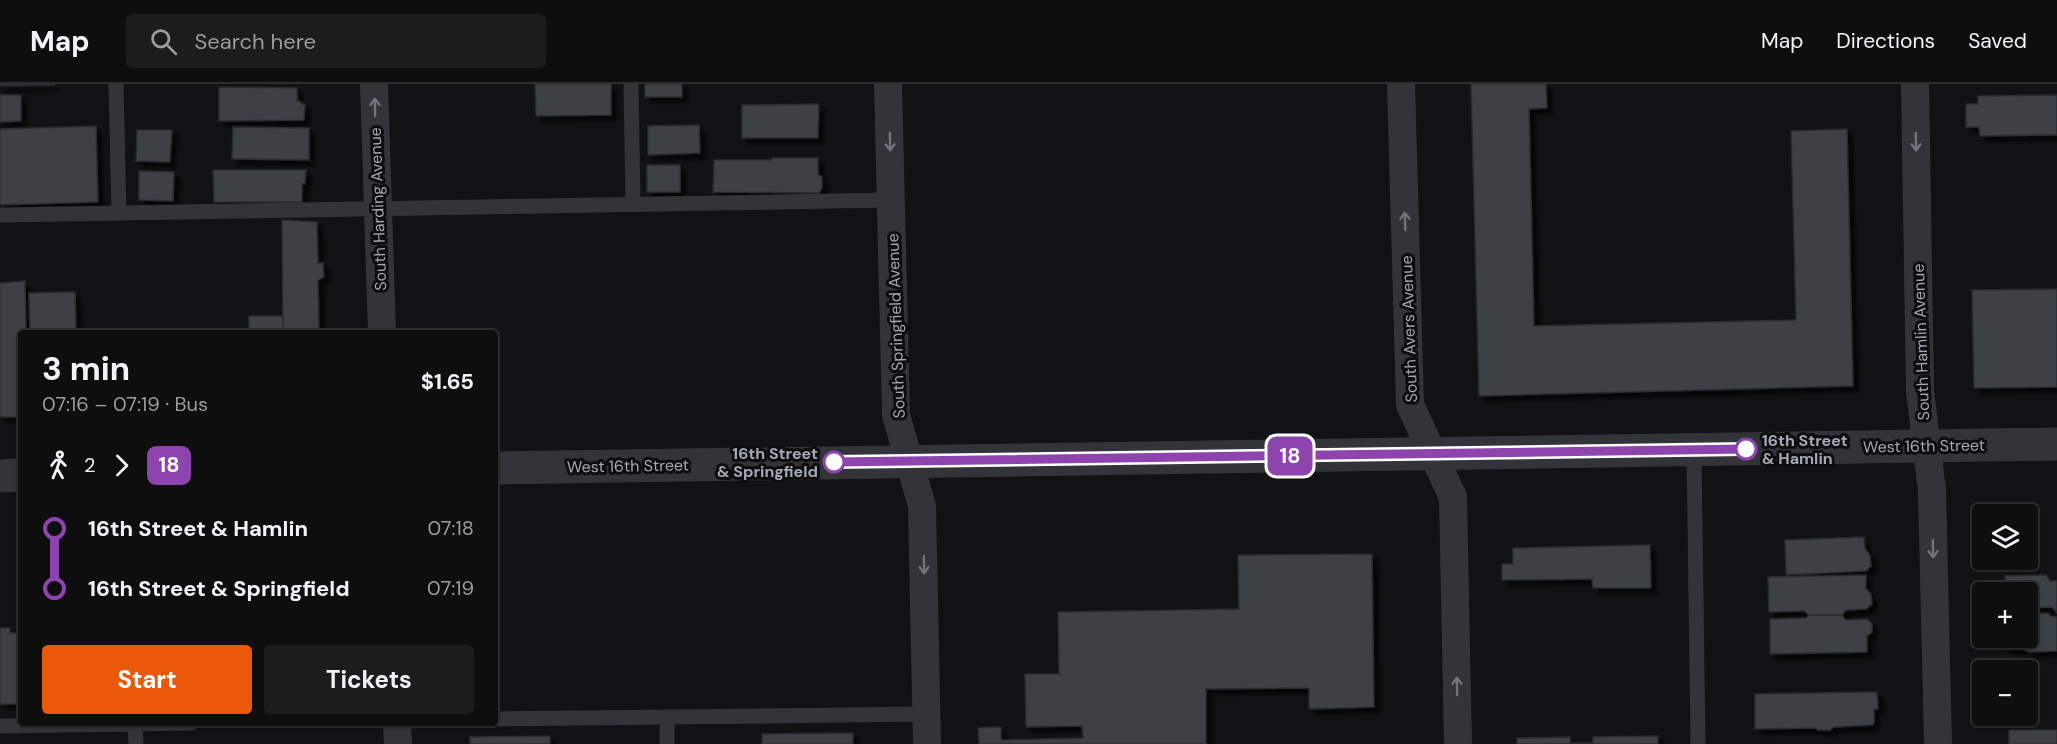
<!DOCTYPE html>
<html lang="en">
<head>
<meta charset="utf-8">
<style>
  body { margin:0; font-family:"DM Sans",sans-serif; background:#1c1c1d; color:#f1f3f6; height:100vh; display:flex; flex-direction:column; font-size:22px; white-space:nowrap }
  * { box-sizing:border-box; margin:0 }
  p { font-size:20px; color:#9b9c9e }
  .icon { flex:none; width:33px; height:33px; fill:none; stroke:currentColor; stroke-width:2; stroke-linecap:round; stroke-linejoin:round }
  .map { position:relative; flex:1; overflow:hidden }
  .drawer { position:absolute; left:18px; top:246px; width:480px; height:396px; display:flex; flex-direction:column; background:#0e0e0f; border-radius:6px; box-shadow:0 2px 4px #0004,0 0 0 2px #2e2e2f }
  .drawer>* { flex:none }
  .badge { padding:0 12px; border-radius:9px; font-size:21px; line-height:39px }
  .controls { position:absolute; left:1972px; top:420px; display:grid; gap:12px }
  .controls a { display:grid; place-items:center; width:66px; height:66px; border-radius:6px; background:#0e0e0f; box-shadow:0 2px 4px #0004,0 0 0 2px #2e2e2f; font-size:30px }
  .map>.badge { position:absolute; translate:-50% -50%; box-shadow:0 0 0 3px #fff }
  .legs { display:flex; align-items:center; gap:9px; height:66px; padding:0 24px; font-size:20px }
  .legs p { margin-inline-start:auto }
  .overview { display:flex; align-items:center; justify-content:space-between; height:102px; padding:0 24px }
  h1 { font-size:33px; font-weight:700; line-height:45px }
  .button { display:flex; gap:12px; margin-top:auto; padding:12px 24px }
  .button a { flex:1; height:69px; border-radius:6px; background:#ea580c; color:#fff; font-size:24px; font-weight:700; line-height:69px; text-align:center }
  .button a+a { background:#1c1c1d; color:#f1f3f6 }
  ul { padding:0 24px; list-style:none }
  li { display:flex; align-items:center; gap:21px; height:60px; font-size:22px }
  li i { display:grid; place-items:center; width:9px; height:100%; margin:0 8px; background:currentColor }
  li i::after { content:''; width:15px; height:15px; margin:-8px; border:4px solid; border-radius:50%; background:#0e0e0f }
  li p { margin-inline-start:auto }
  li:first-child i { background:linear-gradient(#0000 50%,currentColor 0) }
  li:last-child i { background:linear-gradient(currentColor 50%,#0000 0) }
  header { display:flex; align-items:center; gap:36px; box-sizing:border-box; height:84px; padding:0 30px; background:#0e0e0f; border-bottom:2px solid #2e2e2f }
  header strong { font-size:28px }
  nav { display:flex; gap:33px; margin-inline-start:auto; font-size:21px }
  .search { width:420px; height:54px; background:#1c1c1d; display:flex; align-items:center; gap:15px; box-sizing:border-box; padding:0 21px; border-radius:6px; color:#9b9c9e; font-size:22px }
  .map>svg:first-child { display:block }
  .building { fill:#3e3f44; stroke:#2c2c30; stroke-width:1.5; filter:url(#shadow) }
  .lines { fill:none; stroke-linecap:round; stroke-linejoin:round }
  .service { stroke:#333439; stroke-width:15 }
  .minor { stroke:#333439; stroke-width:28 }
  .tertiary { stroke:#333439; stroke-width:33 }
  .oneway { stroke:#70747e }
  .line-1-casing { stroke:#fff; stroke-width:14 }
  .line-1 { stroke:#8e44ad; stroke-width:9 }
  .stop-1-dot { fill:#fff; stroke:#8e44ad; stroke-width:3 }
  .labels { text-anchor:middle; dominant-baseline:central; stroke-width:6; stroke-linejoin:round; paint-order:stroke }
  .street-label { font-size:16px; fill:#a2a9b6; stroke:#0d0d0f }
  .stop-label { font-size:16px; font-weight:bold; fill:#a2a9b6; stroke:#0d0d0f; text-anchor:start }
</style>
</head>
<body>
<header>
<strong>Map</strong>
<div class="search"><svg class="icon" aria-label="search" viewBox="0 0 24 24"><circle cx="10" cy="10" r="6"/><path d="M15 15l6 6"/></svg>Search here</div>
<nav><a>Map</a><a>Directions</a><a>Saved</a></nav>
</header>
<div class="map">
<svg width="2057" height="660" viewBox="0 0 2057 660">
  <defs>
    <filter id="shadow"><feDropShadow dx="5.5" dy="5.5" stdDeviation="1.5" flood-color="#0009"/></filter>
  </defs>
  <rect width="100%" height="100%" fill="#121214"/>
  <g class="building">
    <polygon points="0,0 54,0 54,1 0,2"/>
    <polygon points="535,0 611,0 611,31 536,32"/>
    <rect x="645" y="0" width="37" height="13"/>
    <polygon points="1471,0 1546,0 1547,24 1529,25 1534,242 1796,236 1791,47 1847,45 1853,302 1479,312"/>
    <polygon points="219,3 297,4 297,16 305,21 304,36 219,37"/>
    <polygon points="0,11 21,11 21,37 0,38"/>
    <polygon points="2057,11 2057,51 1980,52 1979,43 1966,43 1966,20 1978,20 1978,12"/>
    <polygon points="819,20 818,54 742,54 742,21"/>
    <polygon points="699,41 700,69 648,71 648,42"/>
    <polygon points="96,42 98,118 0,121 0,45"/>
    <polygon points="233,43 309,44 309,76 232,75"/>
    <polygon points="137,46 172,46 170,78 136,77"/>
    <polygon points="772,74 818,74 818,90 822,93 822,104 819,109 713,108 714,76 772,76"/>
    <rect x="647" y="81" width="33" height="27"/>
    <polygon points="213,86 306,86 305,100 302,100 302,118 214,118"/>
    <polygon points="139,87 174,88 173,117 139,116"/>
    <polygon points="282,136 317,138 318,179 323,179 324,193 318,196 319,249 283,249"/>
    <polygon points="25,197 26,249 21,249 21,333 0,333 0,199"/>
    <polygon points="2057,205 2057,303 1974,304 1972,206"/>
    <polygon points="75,208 76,249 30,249 29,209"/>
    <rect x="249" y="232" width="34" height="17"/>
    <polygon points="1864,453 1865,465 1870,471 1871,482 1866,487 1786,491 1785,456"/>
    <polygon points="1650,461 1651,504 1593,504 1592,495 1502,496 1502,480 1513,480 1513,464"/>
    <polygon points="1372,470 1374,623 1309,625 1309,604 1206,605 1206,660 979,660 978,644 1001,643 1001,656 1083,654 1082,642 1026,643 1025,590 1059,590 1058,528 1239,525 1238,471"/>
    <polygon points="1866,491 1866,505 1871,510 1872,520 1866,525 1846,526 1842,531 1809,531 1804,527 1769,528 1768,493"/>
    <polygon points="2046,491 2050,497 2057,497 2057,529 2052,523 2028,524 2028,508 2002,508 2006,506 2005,492"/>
    <polygon points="2047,529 2053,533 2057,533 2057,567 2029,568 2023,565 2005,564 2002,560 2001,554 2028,554 2028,530"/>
    <polygon points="1809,531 1842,531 1846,536 1867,535 1872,540 1872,548 1867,552 1867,568 1770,570 1770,535 1806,534"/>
    <polygon points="0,544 10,544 10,549 21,549 21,620 0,620"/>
    <polygon points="1877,608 1878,625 1874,625 1874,639 1872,641 1834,643 1830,646 1818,646 1815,644 1755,645 1755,610"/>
    <rect x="2009" y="646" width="48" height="14"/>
    <polygon points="853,649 853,660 762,660 762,650"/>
    <polygon points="550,652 550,660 470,660 470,653"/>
    <polygon points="1658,652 1658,660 1517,660 1517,654 1570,653 1570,659 1593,659 1593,653"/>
  </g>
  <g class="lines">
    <g class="service">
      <polyline points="116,0 119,129"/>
      <polyline points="631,0 633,120"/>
      <polyline points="0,131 891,116"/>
      <polyline points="1694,366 1698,660"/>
      <polyline points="667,633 667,660"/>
      <polyline points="495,635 926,630"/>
      <polyline points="135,640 136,660"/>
      <polyline points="0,642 191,639"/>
    </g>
    <g class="minor">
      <polyline points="374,0 382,249"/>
      <polyline points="888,0 896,331 922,422 927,660"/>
      <polyline points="1401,0 1410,321 1453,413 1458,660"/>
      <polyline points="1915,0 1920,307 1932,406 1938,660"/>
      <polyline points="397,639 398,660"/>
    </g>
    <g class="tertiary">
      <polyline points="495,384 2057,360"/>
      <polyline points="0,392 21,391"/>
    </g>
  </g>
  <defs><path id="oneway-shaft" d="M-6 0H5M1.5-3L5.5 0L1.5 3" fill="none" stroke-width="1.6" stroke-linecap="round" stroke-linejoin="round" transform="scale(1.5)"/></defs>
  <g class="oneway">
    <use href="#oneway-shaft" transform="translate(375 23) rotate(-91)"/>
    <use href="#oneway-shaft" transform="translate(890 58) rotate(89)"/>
    <use href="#oneway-shaft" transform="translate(1916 58) rotate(89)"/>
    <use href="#oneway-shaft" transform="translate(1405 137) rotate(-92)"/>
    <use href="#oneway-shaft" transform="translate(1933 465) rotate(89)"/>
    <use href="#oneway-shaft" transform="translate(924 481) rotate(89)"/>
    <use href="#oneway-shaft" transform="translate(1457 602) rotate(-91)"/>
  </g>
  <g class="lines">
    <defs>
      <polyline id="line-1" points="834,378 1746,365"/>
    </defs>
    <use href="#line-1" class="line-1-casing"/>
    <use href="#line-1" class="line-1"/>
  </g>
  <g class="stop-1-dot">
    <circle cx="1746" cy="365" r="10"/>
    <circle cx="834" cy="378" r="10"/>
  </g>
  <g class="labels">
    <g class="street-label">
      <text transform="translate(378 125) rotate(-92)">South Harding Avenue</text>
      <text transform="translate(896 242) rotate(-92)">South Springfield Avenue</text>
      <text transform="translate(1409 245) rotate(-92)">South Avers Avenue</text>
      <text transform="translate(1921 258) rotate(-92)">South Hamlin Avenue</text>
      <text transform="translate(1924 362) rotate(-1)">West 16th Street</text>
      <text transform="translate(628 382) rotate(-1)">West 16th Street</text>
    </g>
    <g class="stop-label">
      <text x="1762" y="356">16th Street<tspan x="1762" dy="18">&amp; Hamlin</tspan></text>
      <text x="818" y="369" text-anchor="end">16th Street<tspan x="818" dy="18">&amp; Springfield</tspan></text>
    </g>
  </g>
</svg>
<div class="controls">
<a><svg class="icon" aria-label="layers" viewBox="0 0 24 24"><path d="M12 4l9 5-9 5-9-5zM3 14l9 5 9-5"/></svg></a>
<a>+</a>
<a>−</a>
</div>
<b class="badge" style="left:1290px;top:372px;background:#8e44ad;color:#fff">18</b>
<section class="drawer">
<div class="overview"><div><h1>3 min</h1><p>07:16 – 07:19 · Bus</p></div><b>$1.65</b></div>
<div class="legs"><svg class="icon" aria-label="walk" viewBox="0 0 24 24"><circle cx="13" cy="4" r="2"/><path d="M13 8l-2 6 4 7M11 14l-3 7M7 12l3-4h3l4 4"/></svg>2<svg class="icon" aria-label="forward" viewBox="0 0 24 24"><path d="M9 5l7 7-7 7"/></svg><b class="badge" style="background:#8e44ad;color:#fff">18</b></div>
<ul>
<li><i style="color:#8e44ad"></i><b>16th Street &amp; Hamlin</b><p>07:18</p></li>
<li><i style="color:#8e44ad"></i><b>16th Street &amp; Springfield</b><p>07:19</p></li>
</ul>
<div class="button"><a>Start</a><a>Tickets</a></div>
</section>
</div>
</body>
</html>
